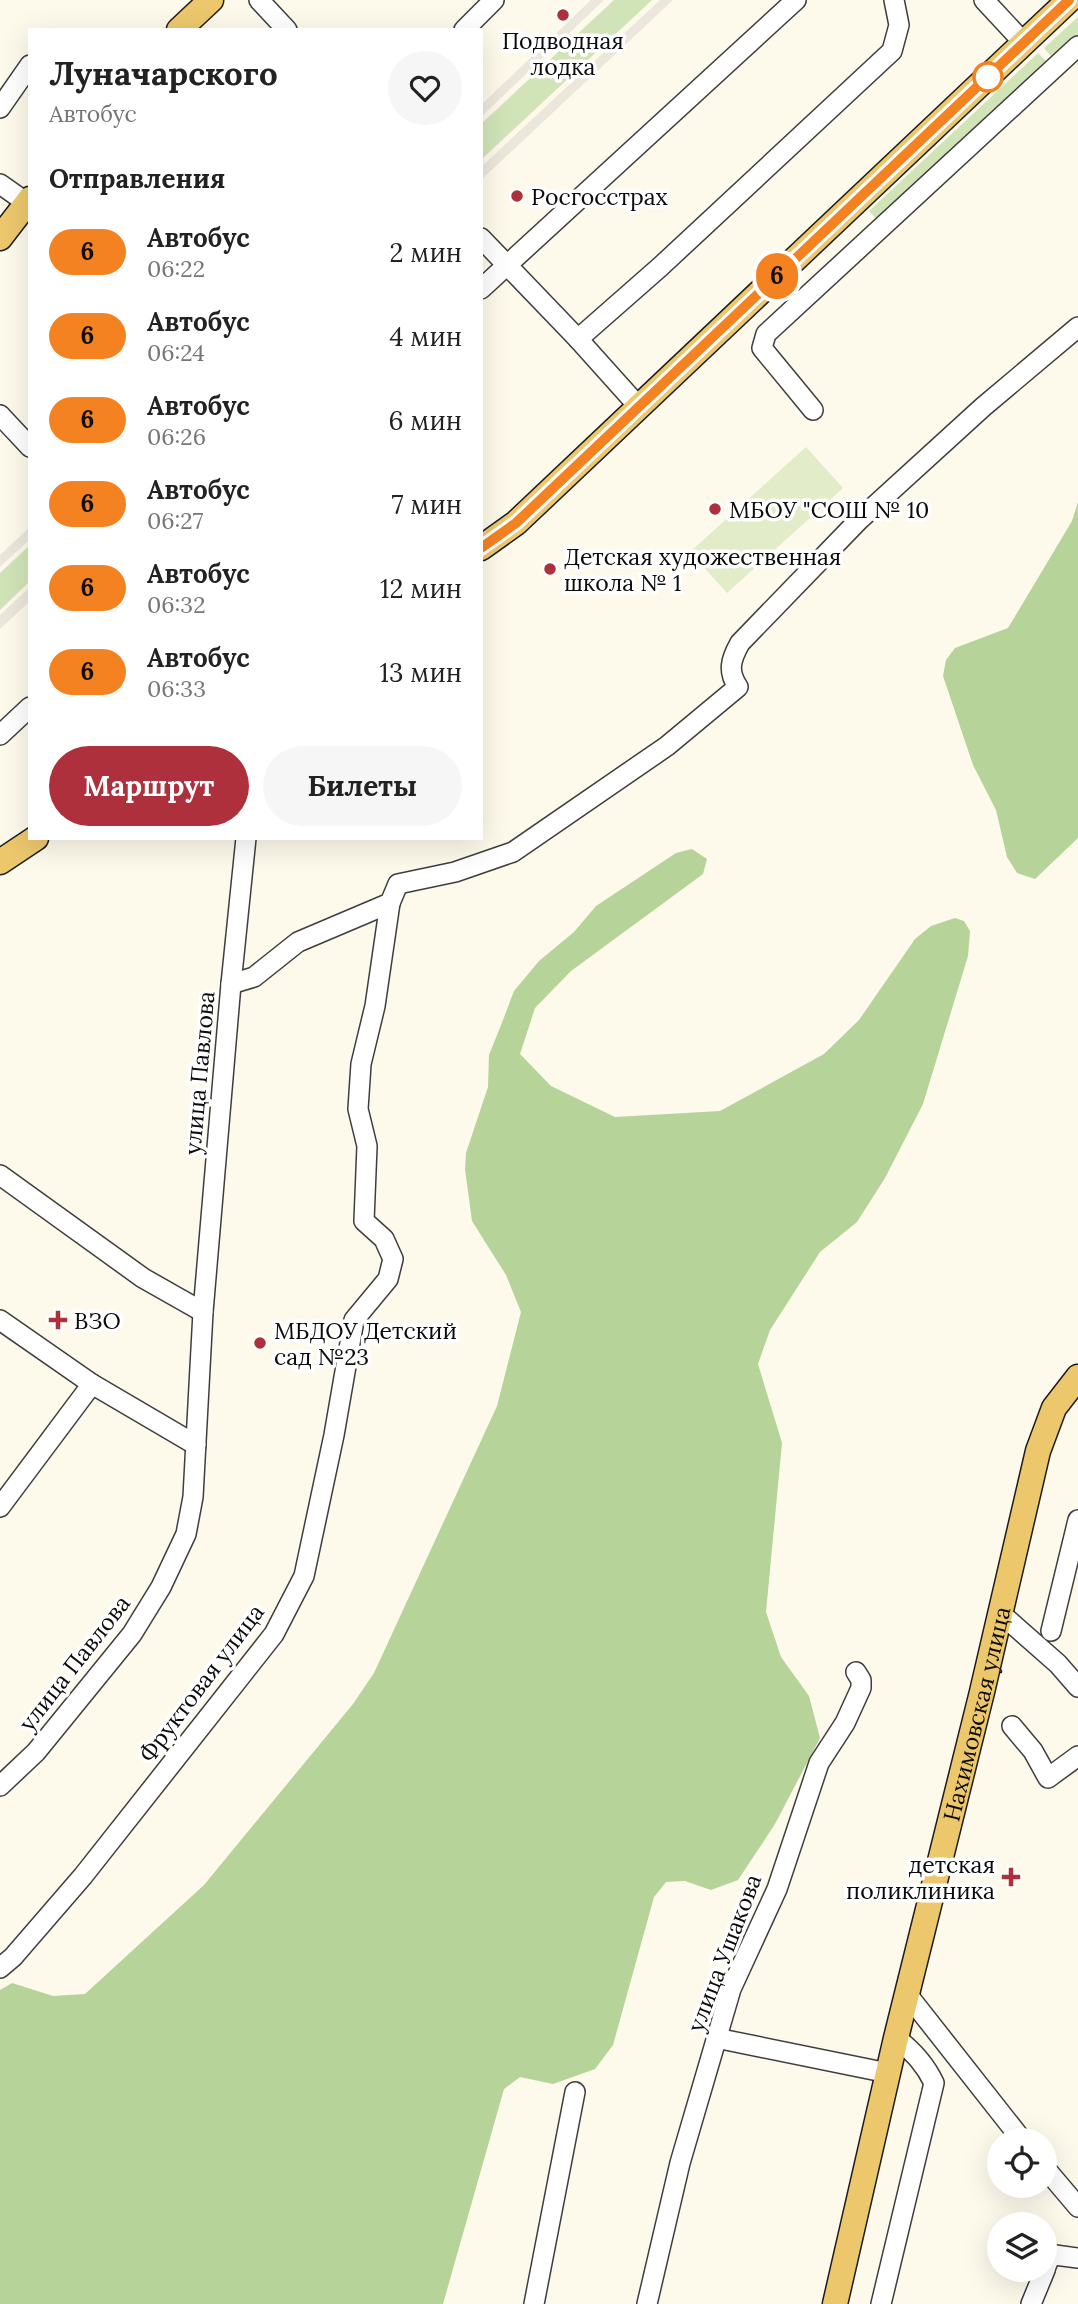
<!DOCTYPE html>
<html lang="ru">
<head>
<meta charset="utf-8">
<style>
  body { margin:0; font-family:Lora,serif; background:#f6f6f6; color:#222; height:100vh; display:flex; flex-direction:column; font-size:26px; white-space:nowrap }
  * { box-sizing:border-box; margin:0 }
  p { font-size:23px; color:#767676 }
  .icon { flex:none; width:38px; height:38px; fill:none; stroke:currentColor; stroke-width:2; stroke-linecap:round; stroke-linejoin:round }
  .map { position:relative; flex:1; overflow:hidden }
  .drawer { position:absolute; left:28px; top:28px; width:455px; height:812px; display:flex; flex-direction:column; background:#fff; border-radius:0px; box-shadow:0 7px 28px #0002 }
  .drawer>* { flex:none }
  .badge { padding:0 14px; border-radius:23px; font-size:24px; line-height:46px }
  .tools { position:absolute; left:987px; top:2128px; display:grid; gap:14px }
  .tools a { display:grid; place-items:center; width:70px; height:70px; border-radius:50%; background:#fff; box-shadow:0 7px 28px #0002; font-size:35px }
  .map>.badge { position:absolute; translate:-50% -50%; box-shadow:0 0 0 4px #fff }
  h2 { padding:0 21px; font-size:26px; line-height:63px }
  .round { display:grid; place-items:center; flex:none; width:74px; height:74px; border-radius:37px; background:#f6f6f6 }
  .head { display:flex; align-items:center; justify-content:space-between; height:119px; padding:0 21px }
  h1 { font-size:33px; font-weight:700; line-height:52px }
  .button { display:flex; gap:14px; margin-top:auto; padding:14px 21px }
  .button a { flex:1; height:80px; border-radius:42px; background:#ae303d; color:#fff; font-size:28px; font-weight:700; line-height:80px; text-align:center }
  .button a+a { background:#f6f6f6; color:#222 }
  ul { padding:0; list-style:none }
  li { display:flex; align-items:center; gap:21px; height:84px; padding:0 21px }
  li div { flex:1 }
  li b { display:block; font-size:26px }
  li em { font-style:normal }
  li .badge { min-width:77px; font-weight:700; text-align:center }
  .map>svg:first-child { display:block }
  .green { fill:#d1e4b8 }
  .forest { fill:#b6d399 }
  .pitch { fill:#e2ecc9 }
  .plaza { fill:#ece7dc }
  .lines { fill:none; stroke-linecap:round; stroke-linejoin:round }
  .minor-casing { stroke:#3e3e3e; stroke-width:22 }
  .major-casing { stroke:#1c1c1c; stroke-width:27 }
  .minor { stroke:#fff; stroke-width:19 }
  .major { stroke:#ecc76c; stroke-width:24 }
  .line-casing { stroke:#fff; stroke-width:16 }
  .line { stroke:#f58220; stroke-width:10 }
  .poi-dot { fill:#ae303d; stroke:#fff; stroke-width:2.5 }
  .stop-dot { fill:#fff; stroke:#f58220; stroke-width:3.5 }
  .labels { text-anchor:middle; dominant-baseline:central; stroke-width:7; stroke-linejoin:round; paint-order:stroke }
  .poi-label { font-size:23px; fill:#0b0b0b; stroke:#fff; text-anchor:start }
  .street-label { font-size:23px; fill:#0b0b0b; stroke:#fff }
</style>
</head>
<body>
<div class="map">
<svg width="1078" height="2304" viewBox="0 0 1078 2304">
  <rect width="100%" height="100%" fill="#fdf9eb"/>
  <g class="green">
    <polygon points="614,0 652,0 481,160 481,124"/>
    <polygon points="1078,17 1078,40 1055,61 1044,48"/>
    <polygon points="1038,53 1050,65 880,223 869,211"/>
    <polygon points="30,545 30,581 0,610 0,573"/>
  </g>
  <g class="forest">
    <polygon points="1078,502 1078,838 1035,879 1017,873 1007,857 996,810 973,765 943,676 946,660 955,648 1008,628 1072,521"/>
    <polygon points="692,849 707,859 703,874 571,971 535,1008 520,1054 551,1086 615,1117 720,1111 824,1054 859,1020 915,939 931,926 955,918 964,921 970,931 968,956 923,1104 885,1178 857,1222 820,1252 770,1330 758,1364 782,1443 766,1612 781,1657 809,1696 820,1738 775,1824 738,1880 711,1890 685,1881 666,1882 654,1897 613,2045 595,2069 553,2084 520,2077 504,2089 443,2304 0,2304 0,1990 12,1983 53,1996 85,1994 204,1885 353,1704 374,1673 497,1406 521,1312 506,1275 472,1221 465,1169 466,1153 488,1087 489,1055 503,1020 514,991 539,961 574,932 596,906 676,853"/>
  </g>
  <polygon class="pitch" points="806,447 843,488 727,593 690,552"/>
  <g class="plaza">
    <polygon points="591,0 604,0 481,117 481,105"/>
    <polygon points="660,0 673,0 481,180 481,167"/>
    <polygon points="30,527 30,539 0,567 0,555"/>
    <polygon points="30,587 30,601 0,629 0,615"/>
  </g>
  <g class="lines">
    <defs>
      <g id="minor">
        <polyline points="259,0 287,30"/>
        <polyline points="984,0 1024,43"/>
        <polyline points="464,30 494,0"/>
        <polyline points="0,108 30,65"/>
        <polyline points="0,184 27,203"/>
        <polyline points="481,238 578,339 639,407"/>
        <polyline points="481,289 796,0"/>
        <polyline points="578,339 660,267 892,51 899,25 894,0"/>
        <polyline points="813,410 762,348 766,334 1078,46"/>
        <polyline points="0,415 30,447"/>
        <polyline points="0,735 30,707"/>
        <path d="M 231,984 L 254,977 L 298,942 L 390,903 L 398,884 L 455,872 L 513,852 L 667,746 L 738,687 C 727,671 731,659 740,643 L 859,520 L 983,407 L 1078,327"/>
        <polyline points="0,1175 143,1278 203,1312"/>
        <polyline points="0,1320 92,1384"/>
        <polyline points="0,1507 92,1384 196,1445"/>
        <polyline points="999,1612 1058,1664 1078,1687"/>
        <polyline points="1051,1631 1078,1520"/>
        <polyline points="1012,1726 1033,1751 1048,1778 1078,1756"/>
        <polyline points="0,1786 36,1752 132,1634 161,1587 186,1534 193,1497 203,1312 231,984 246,838"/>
        <polyline points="0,1968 13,1957 83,1876 274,1634 304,1576 334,1435 354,1320 388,1279 393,1259 384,1239 364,1221 367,1146 358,1109 361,1064 375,1006 390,903"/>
        <polyline points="907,1994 1022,2140"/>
        <polyline points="716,2038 888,2073"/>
        <polyline points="1045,2168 1078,2207"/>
        <polyline points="1045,2269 1049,2259 1055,2255 1078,2258"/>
        <polyline points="534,2304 575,2092"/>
        <polyline points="647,2304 680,2163 731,1989 777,1889 819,1763 845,1723 861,1688 861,1680 856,1672"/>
        <path d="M 881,2304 L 934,2083 C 925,2064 912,2050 896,2038"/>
        <polyline points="1031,2304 1045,2270"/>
      </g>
      <g id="major">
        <polyline points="179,30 211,0"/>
        <polyline points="0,238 30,199"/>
        <polyline points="481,548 516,523 1069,0"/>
        <polyline points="0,862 36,838"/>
        <path id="s1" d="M 835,2304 L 896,2038 L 982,1692 L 1038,1451 L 1054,1408 L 1078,1377"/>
      </g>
    </defs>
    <use href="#minor" class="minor-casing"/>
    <use href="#major" class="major-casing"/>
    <use href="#minor" class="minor"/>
    <use href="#major" class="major"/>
  </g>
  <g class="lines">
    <defs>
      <polyline id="line" points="481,548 516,523 1069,0"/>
    </defs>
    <use href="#line" class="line-casing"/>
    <use href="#line" class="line"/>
  </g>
  <g class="poi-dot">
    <circle cx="563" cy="15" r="7"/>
    <circle cx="517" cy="196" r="7"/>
    <circle cx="715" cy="509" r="7"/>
    <circle cx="550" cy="569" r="7"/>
    <path d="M54.5 1309.5h7v7h7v7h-7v7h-7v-7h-7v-7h7z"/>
    <circle cx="260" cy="1343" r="7"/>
    <path d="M1007.5 1866.5h7v7h7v7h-7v7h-7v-7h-7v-7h7z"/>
  </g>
  <circle class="stop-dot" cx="988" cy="77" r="14"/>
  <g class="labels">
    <g class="poi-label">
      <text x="563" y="40" text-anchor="middle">Подводная<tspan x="563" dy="26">лодка</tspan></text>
      <text x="531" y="196">Росгосстрах</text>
      <text x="729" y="509">МБОУ "СОШ № 10</text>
      <text x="564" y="556">Детская художественная<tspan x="564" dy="26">школа № 1</tspan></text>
      <text x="74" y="1320">ВЗО</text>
      <text x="274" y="1330">МБДОУ Детский<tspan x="274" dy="26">сад №23</tspan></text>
      <text x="995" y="1864" text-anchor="end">детская<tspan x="995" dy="26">поликлиника</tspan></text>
    </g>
    <g class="street-label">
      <text transform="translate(199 1073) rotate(-85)">улица Павлова</text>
      <text transform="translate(74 1663) rotate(-52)">улица Павлова</text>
      <text transform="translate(201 1683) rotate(-53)">Фруктовая улица</text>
      <text stroke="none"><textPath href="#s1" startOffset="607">Нахимовская улица</textPath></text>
      <text transform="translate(724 1953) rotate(-69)">улица Ушакова</text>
    </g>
  </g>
</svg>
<div class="tools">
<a><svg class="icon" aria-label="locate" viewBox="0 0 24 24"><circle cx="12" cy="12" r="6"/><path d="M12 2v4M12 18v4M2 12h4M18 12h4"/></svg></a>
<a><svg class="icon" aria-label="layers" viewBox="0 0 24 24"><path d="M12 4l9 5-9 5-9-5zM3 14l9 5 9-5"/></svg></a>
</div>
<b class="badge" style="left:777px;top:276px;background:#f58220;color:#111">6</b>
<section class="drawer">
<div class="head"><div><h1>Луначарского</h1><p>Автобус</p></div><a class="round"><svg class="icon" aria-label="heart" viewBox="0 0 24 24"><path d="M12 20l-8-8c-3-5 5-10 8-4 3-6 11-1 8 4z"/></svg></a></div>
<h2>Отправления</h2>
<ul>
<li><span class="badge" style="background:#f58220;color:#111">6</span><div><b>Автобус</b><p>06:22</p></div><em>2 мин</em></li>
<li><span class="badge" style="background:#f58220;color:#111">6</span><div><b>Автобус</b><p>06:24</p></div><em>4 мин</em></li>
<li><span class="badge" style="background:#f58220;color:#111">6</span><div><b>Автобус</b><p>06:26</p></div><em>6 мин</em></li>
<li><span class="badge" style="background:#f58220;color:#111">6</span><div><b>Автобус</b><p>06:27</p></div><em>7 мин</em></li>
<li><span class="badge" style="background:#f58220;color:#111">6</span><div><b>Автобус</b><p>06:32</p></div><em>12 мин</em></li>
<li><span class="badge" style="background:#f58220;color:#111">6</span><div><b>Автобус</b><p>06:33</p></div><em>13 мин</em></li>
</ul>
<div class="button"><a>Маршрут</a><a>Билеты</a></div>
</section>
</div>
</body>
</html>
